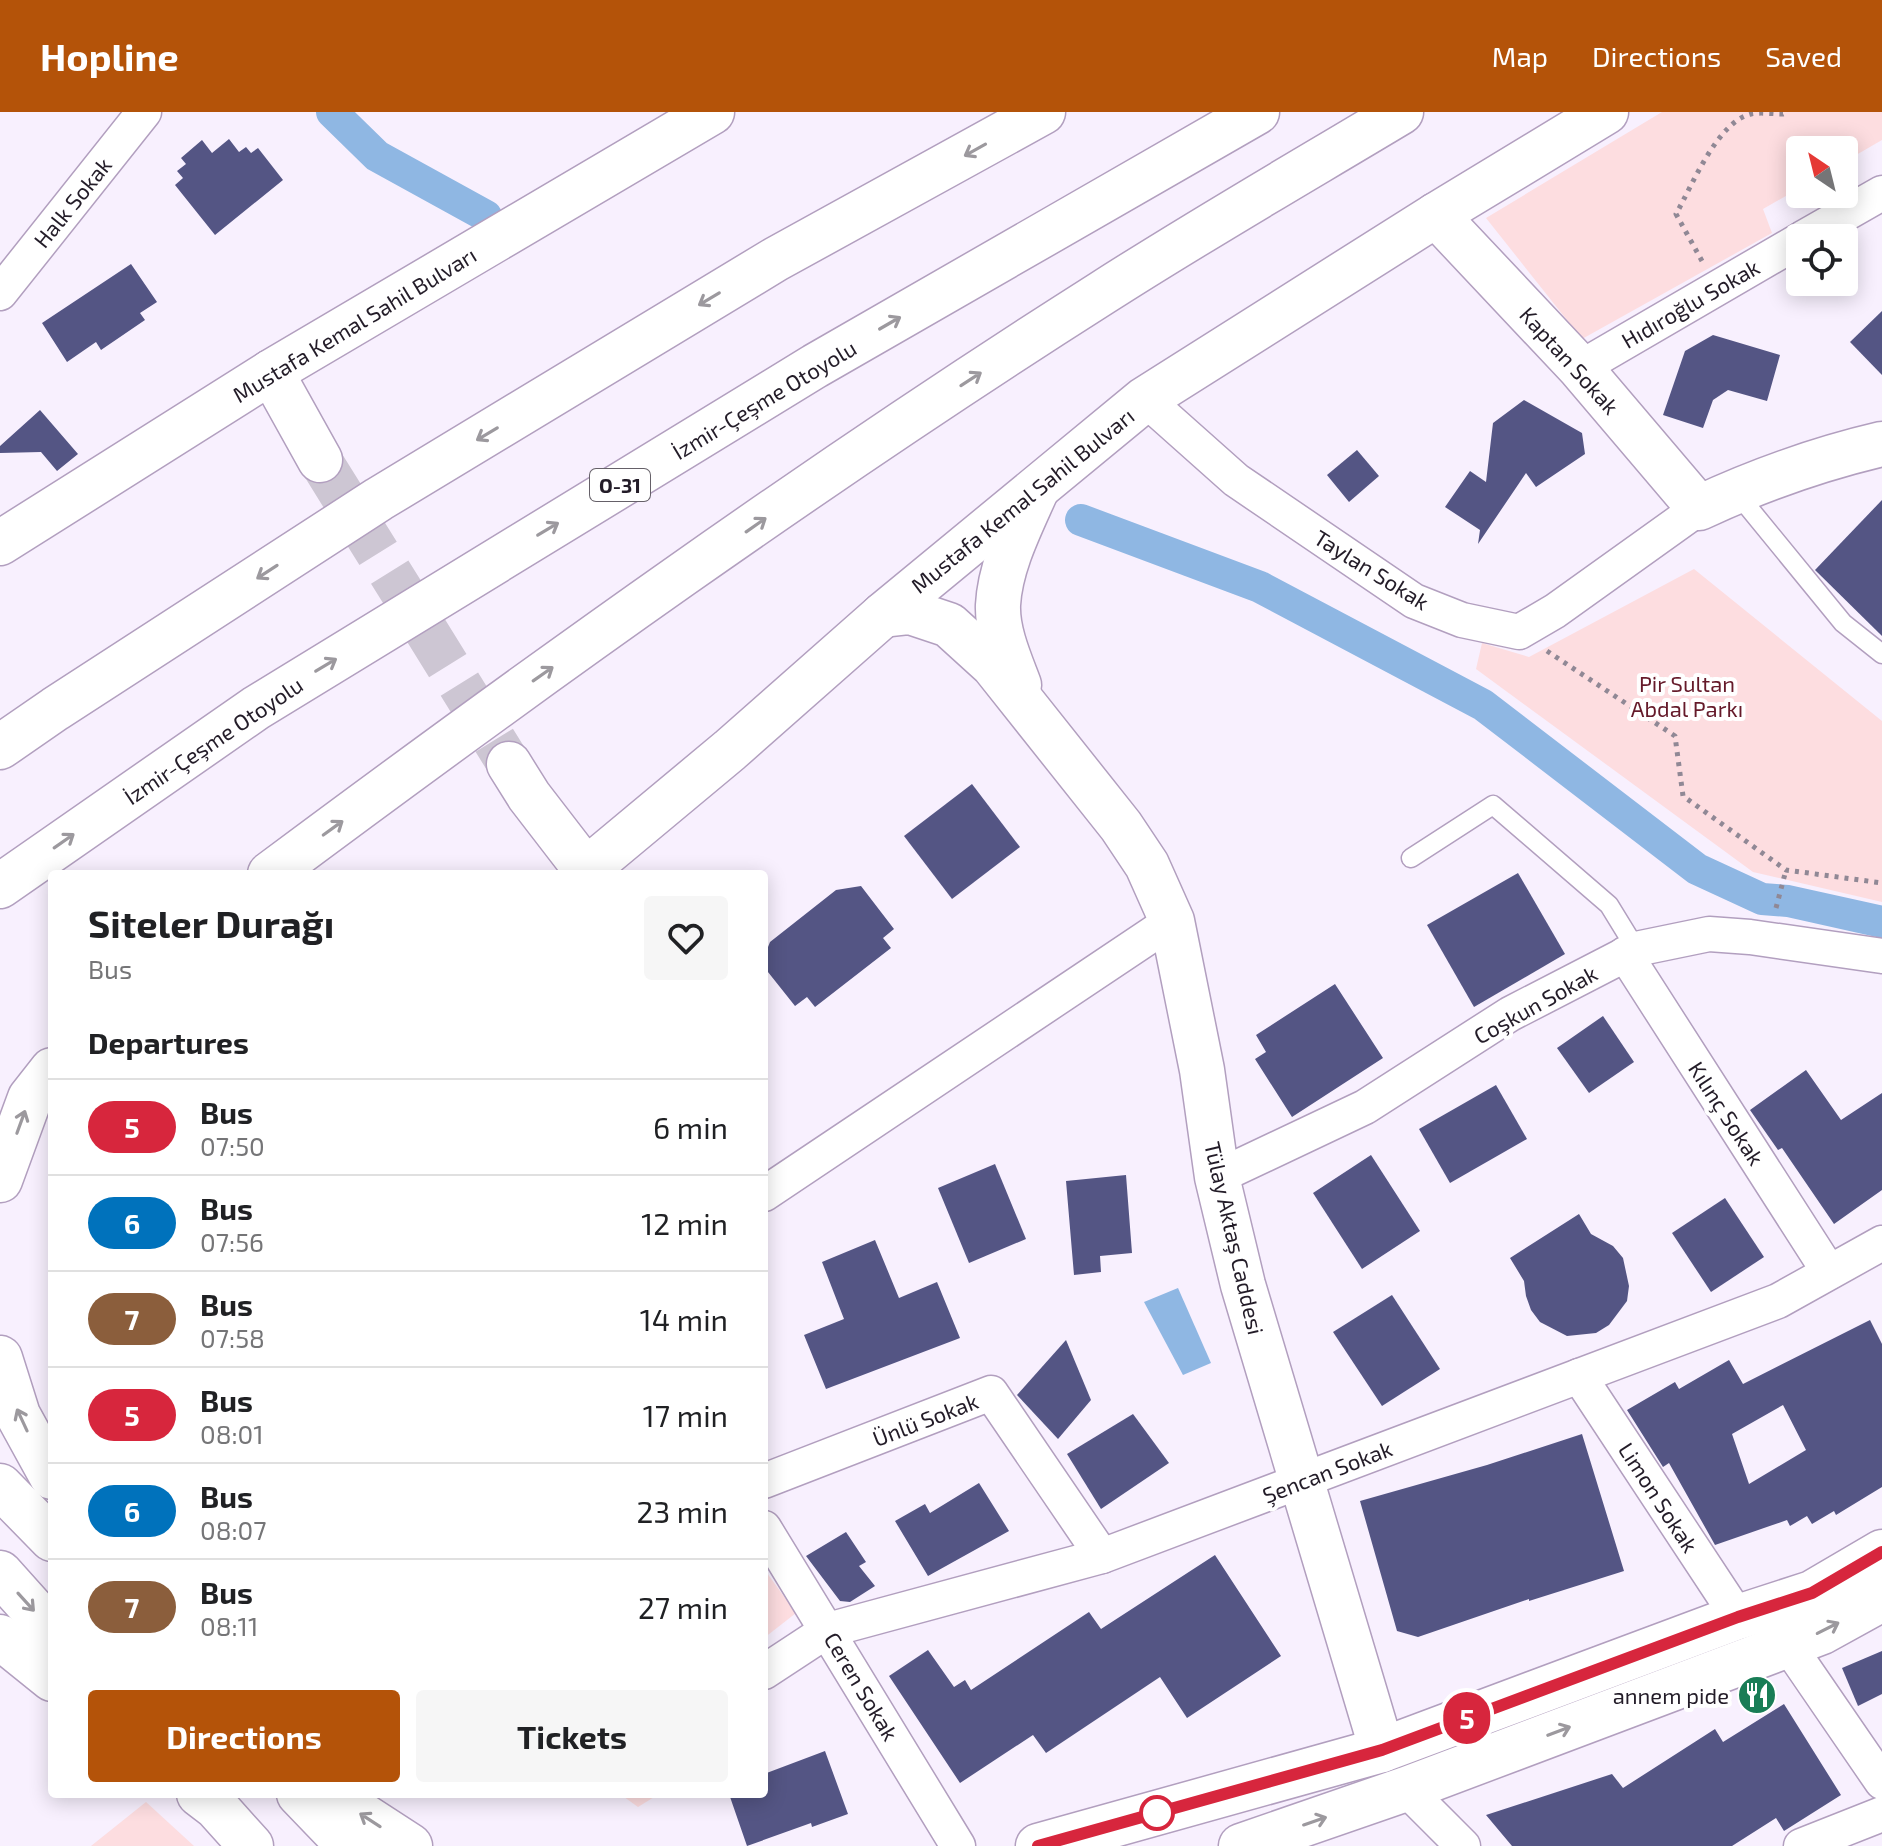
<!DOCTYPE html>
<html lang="en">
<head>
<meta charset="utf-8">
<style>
  body { margin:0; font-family:"Exo 2",sans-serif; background:#f6f6f6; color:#202124; height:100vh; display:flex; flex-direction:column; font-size:30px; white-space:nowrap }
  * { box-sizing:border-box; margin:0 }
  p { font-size:26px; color:#757577 }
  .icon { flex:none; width:44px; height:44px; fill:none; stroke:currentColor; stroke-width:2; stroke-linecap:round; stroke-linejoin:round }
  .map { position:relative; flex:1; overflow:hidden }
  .sheet { position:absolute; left:48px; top:758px; width:720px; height:928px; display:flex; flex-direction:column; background:#fff; border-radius:8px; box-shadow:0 4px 20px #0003 }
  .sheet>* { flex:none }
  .badge { padding:0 16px; border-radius:26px; font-size:28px; line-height:52px }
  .needle { width:52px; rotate:325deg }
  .buttons { position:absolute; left:1786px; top:24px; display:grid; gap:16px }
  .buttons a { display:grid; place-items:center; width:72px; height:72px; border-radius:8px; background:#fff; box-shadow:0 4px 20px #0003; font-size:40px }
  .map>.badge { position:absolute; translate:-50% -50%; box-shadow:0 0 0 4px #fff }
  h2 { padding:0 40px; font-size:30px; line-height:72px }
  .round { display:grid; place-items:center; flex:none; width:84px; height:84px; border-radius:8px; background:#f6f6f6 }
  .summary { display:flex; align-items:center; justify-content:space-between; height:136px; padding:0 40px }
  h1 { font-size:38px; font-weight:700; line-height:60px }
  .cta { display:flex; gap:16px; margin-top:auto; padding:16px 40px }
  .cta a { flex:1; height:92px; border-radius:8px; background:#b45309; color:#fff; font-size:32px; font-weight:700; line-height:92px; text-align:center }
  .cta a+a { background:#f6f6f6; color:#202124 }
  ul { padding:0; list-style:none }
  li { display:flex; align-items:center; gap:24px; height:96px; padding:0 40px; border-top:2px solid #e0e0e0 }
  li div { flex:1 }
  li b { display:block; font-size:30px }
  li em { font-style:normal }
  li .badge { min-width:88px; font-weight:700; text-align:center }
  header { display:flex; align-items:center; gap:48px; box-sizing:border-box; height:112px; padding:0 40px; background:#b45309; color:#fff }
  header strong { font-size:38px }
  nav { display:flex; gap:44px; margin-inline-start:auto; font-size:28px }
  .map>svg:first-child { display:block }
  .green { fill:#fddde0 }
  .water { fill:#8fb7e3 }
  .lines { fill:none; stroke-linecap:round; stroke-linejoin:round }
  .canal { stroke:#8fb7e3; stroke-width:32 }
  .building { fill:#545584; fill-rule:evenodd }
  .tertiary-tunnel { stroke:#cdc6d3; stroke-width:44; stroke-dasharray:44 22; stroke-linecap:butt }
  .service-casing { stroke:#b29fbf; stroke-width:21 }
  .minor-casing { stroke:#b29fbf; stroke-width:37 }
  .tertiary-casing { stroke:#b29fbf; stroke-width:47 }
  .secondary-casing { stroke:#b29fbf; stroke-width:47 }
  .primary-casing { stroke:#b29fbf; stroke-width:47 }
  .motorway-casing { stroke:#b29fbf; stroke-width:47 }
  .path { stroke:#908895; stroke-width:5; stroke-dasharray:4 6; stroke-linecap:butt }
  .service { stroke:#fff; stroke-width:18 }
  .minor { stroke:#fff; stroke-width:34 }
  .tertiary { stroke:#fff; stroke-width:44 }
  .secondary { stroke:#fff; stroke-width:44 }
  .primary { stroke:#fff; stroke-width:44 }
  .motorway { stroke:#fff; stroke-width:44 }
  .oneway { stroke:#9c999e }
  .line-casing { stroke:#fff; stroke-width:18 }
  .line { stroke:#d7263d; stroke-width:12 }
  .stop-dot { fill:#fff; stroke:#d7263d; stroke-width:4 }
  .labels { text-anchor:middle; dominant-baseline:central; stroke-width:8; stroke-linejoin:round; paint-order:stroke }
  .shield { fill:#fff; stroke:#656068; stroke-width:2 }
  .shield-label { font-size:20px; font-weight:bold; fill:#231c28 }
  .street-label { font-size:22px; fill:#231c28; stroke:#fff }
  .park-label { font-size:22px; fill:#651a2a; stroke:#fff }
  .poi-label { font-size:22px; fill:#231c28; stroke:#fff; text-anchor:end }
</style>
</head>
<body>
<header>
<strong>Hopline</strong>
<nav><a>Map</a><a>Directions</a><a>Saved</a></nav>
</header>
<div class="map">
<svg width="1882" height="1734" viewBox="0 0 1882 1734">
  <rect width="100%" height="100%" fill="#f8f0fe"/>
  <g class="green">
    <polygon points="1662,0 1882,0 1882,28 1844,50 1844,38 1800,38 1800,76 1763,97 1772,121 1582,227 1486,106"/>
    <polygon points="1694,457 1882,609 1882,790 1753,760 1476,557 1482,531 1529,545"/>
    <polygon points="764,1457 796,1501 764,1526"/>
    <polygon points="620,1682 659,1682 638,1695"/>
    <polygon points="146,1690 194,1734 91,1734"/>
  </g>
  <polygon class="water" points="1178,1176 1211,1251 1183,1263 1144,1190"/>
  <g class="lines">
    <g class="canal">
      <polyline points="332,0 377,44 486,104"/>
      <polyline points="1081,408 1260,475 1483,593 1697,757 1762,787 1788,789 1882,810"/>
    </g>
  </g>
  <g class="building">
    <polygon points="229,27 239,40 246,35 251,41 258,36 283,68 215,123 175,73 183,66 177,59 186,52 181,46 202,28 212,41"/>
    <polygon points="131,152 157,190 140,201 145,208 101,238 96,230 67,250 42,211"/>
    <polygon points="1882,199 1882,263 1850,230"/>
    <polygon points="1713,223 1780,243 1767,289 1728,278 1713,288 1703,316 1663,303 1685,239"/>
    <polygon points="1524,288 1582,321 1585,342 1536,375 1526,361 1478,432 1480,418 1445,395 1470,359 1486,370 1493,311"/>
    <polygon points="40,298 78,342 57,359 41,340 0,341 0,334"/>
    <polygon points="1357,338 1379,364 1349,390 1327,363"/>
    <polygon points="1882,388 1882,524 1815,458"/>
    <polygon points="972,672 1020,735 952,787 904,724"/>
    <polygon points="1518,761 1565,842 1474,895 1427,813"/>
    <polygon points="861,774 894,817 883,826 891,836 815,895 807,885 795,894 764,855 764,845 770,830 836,778"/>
    <polygon points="1335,872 1383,946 1292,1005 1255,947 1266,940 1256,923"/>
    <polygon points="1603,904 1634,950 1589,981 1557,936"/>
    <polygon points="1806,958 1841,1008 1882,981 1882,1078 1834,1112 1782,1036 1778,1038 1750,998"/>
    <polygon points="1496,973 1527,1027 1450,1071 1419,1017"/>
    <polygon points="1371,1043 1420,1119 1362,1157 1313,1081"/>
    <polygon points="995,1052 1026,1127 969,1151 938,1076"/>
    <polygon points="1126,1063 1132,1141 1100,1144 1101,1160 1074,1163 1066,1069"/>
    <polygon points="1725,1086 1764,1145 1711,1180 1672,1121"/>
    <polygon points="1579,1102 1591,1122 1613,1134 1623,1146 1629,1174 1627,1189 1609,1213 1596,1221 1567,1224 1540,1210 1531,1198 1526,1184 1524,1169 1510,1146"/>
    <polygon points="875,1128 899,1186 937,1170 960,1226 826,1277 804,1223 844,1207 822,1150"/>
    <polygon points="1392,1183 1440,1257 1382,1294 1333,1220"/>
    <path d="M 1870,1208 L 1882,1232 L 1882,1375 L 1836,1403 L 1834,1399 L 1812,1412 L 1807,1404 L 1790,1414 L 1787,1408 L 1715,1433 L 1669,1351 L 1663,1355 L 1627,1298 L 1675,1270 L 1679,1277 L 1729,1248 L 1743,1272 ZM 1783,1293 L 1806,1338 L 1749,1372 L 1732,1322 Z"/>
    <polygon points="1066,1228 1091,1288 1058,1327 1017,1283"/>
    <polygon points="1133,1302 1169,1351 1101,1397 1067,1342"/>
    <polygon points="1582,1322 1624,1459 1529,1489 1529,1487 1418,1525 1397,1519 1360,1389 1487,1353"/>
    <polygon points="979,1371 1009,1419 928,1464 895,1409 925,1392 930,1401"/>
    <polygon points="846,1420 866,1450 859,1454 875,1474 850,1490 840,1489 806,1444"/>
    <polygon points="1215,1443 1281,1544 1187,1606 1160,1565 1046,1641 1033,1623 960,1671 889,1564 928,1538 954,1575 965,1568 971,1578 1089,1500 1101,1517"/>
    <polygon points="1882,1539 1882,1582 1858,1594 1842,1556"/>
    <polygon points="1784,1592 1841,1683 1784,1719 1776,1706 1732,1734 1512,1734 1486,1703 1612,1662 1623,1676 1715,1617 1723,1630"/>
    <polygon points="825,1639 848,1702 812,1715 811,1711 747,1734 729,1682 764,1682 764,1662"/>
  </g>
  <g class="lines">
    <polyline class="tertiary-tunnel" points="320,348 509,652"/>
    <defs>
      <g id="service">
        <polyline points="1735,379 1843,511 1882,542"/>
        <polyline points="1411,746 1493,693 1609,793 1636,837"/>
      </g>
      <g id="minor">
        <polyline points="1803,126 1882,81"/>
        <polyline points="0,181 144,0"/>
        <polyline points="1580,256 1800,128"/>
        <polyline points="1145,287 1236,368 1414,489 1462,508 1519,520 1555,499 1699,396"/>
        <polyline points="1625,842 1829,1160"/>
        <polyline points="1217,1065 1365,995 1510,902 1636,837 1709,822 1750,825 1882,844"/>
        <polyline points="764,1082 1172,809"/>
        <polyline points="1579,1264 1738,1505"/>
        <polyline points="764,1369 991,1281 1102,1444"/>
        <polyline points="764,1416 958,1734"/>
        <polyline points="1788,1533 1882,1670"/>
        <polyline points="764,1560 828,1518 1102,1444 1778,1189 1882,1131"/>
        <polyline points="1406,1677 1463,1734"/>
        <polyline points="1801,1734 1882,1702"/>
      </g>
      <g id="tertiary">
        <path d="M 1436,103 L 1580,256 L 1699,396 C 1759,368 1818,347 1882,332"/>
        <polyline points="271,260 320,348"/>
        <polyline points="883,503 910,500 949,513 993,553 1121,714 1147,753 1172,809 1202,958 1217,1065 1243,1173 1382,1638"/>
        <path d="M 1019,573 C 1010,549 997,520 998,493 C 1000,454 1020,415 1036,379"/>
        <polyline points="509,652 529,684 586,758 730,638 883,503 1145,287 1436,103 1606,0"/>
      </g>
      <polyline id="secondary" points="0,431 271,260 712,0"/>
      <g id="primary">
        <polyline points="1038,1734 1382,1638 1738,1505 1812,1481 1882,1440"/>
        <polyline points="1241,1734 1406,1677 1788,1533 1822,1520 1882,1487"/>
      </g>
      <g id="motorway">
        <polyline points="0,635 55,597 379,387 776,147 1043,0"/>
        <path d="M 270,762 C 541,560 817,362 1102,181 C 1200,118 1301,60 1401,0"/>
        <polyline points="0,774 256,596 815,254 1257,0"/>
        <polyline points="0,1068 30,986 52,958"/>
        <polyline points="0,1246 18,1303 52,1365"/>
        <polyline points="0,1374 52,1427"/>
        <polyline points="0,1461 52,1519"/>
        <polyline points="0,1525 52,1567"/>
        <polyline points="199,1682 216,1695 251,1734"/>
        <polyline points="299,1682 349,1734"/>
        <polyline points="330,1682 410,1734"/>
      </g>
    </defs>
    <use href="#service" class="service-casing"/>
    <use href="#minor" class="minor-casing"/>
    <use href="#tertiary" class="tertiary-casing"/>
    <use href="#secondary" class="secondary-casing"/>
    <use href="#primary" class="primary-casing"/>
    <use href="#motorway" class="motorway-casing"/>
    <g class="path">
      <path d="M 1702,149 L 1676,102 C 1692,74 1717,10 1751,2 C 1760,0 1773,2 1783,2 L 1787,0"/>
      <polyline points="1547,539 1675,624 1683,684 1786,758 1882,771"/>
      <polyline points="1776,796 1786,758"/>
    </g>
    <use href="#service" class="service"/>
    <use href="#minor" class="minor"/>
    <use href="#tertiary" class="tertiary"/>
    <use href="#secondary" class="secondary"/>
    <use href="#primary" class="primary"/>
    <use href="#motorway" class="motorway"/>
  </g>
  <defs><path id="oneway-shaft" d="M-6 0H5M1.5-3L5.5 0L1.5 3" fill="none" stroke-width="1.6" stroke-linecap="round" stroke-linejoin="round" transform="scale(2)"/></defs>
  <g class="oneway">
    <use href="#oneway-shaft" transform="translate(975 38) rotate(151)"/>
    <use href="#oneway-shaft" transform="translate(709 187) rotate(149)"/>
    <use href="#oneway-shaft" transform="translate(890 211) rotate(-30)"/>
    <use href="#oneway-shaft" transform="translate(971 267) rotate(-33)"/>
    <use href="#oneway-shaft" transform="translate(487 322) rotate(149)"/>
    <use href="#oneway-shaft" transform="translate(756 413) rotate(-35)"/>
    <use href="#oneway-shaft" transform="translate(548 417) rotate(-31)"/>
    <use href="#oneway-shaft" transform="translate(267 460) rotate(147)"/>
    <use href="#oneway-shaft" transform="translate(326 553) rotate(-31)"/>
    <use href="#oneway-shaft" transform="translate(543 562) rotate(-35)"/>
    <use href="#oneway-shaft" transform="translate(333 716) rotate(-36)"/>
    <use href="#oneway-shaft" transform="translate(64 729) rotate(-35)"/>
    <use href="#oneway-shaft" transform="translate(21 1010) rotate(-70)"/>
    <use href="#oneway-shaft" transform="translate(22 1308) rotate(-115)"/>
    <use href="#oneway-shaft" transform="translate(26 1490) rotate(48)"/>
    <use href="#oneway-shaft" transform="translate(1828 1516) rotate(-27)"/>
    <use href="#oneway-shaft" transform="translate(1559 1619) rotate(-21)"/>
    <use href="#oneway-shaft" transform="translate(370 1708) rotate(-147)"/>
    <use href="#oneway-shaft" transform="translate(1315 1709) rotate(-19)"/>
  </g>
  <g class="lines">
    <defs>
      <polyline id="line" points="1038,1734 1382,1638 1738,1505 1812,1481 1882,1440"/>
    </defs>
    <use href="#line" class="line-casing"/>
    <use href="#line" class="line"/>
  </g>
  <defs>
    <symbol id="restaurant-disc" viewBox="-11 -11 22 22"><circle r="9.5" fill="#197d56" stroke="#fff"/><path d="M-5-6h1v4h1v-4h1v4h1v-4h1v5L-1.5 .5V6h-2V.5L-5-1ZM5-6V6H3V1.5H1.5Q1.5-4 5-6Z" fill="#fff"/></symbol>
  </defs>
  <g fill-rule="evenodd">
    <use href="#restaurant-disc" x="1735" y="1561" width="44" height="44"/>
  </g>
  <circle class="stop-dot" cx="1157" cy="1701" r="16"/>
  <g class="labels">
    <rect class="shield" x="590" y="357" width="60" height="32" rx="6"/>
    <g class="shield-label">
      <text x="620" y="373">O-31</text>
    </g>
    <g class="street-label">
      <text transform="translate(72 90) rotate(-51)">Halk Sokak</text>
      <text transform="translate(1690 191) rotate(-30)">Hıdıroğlu Sokak</text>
      <text transform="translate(354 212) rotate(-31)">Mustafa Kemal Sahil Bulvarı</text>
      <text transform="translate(1570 248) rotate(48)">Kaptan Sokak</text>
      <text transform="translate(764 287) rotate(-31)">İzmir-Çeşme Otoyolu</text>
      <text transform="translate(1022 388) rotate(-39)">Mustafa Kemal Sahil Bulvarı</text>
      <text transform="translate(1372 457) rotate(32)">Taylan Sokak</text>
      <text transform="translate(213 628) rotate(-34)">İzmir-Çeşme Otoyolu</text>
      <text transform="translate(1535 892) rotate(-29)">Coşkun Sokak</text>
      <text transform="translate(1727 1001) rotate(57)">Kılınç Sokak</text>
      <text transform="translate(1235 1126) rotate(77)">Tülay Aktaş Caddesi</text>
      <text transform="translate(925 1307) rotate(-21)">Ünlü Sokak</text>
      <text transform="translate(1327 1359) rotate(-21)">Şencan Sokak</text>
      <text transform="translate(1659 1385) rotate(57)">Limon Sokak</text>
      <text transform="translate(862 1574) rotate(59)">Ceren Sokak</text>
    </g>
    <g class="park-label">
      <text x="1687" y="571">Pir Sultan<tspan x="1687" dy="25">Abdal Parkı</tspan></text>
    </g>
    <g class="poi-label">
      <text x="1729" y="1583">annem pide</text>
    </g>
  </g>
</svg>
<div class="buttons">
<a><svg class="needle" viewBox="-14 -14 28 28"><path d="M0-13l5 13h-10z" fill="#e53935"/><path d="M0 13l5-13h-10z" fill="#757577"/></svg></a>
<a><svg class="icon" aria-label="locate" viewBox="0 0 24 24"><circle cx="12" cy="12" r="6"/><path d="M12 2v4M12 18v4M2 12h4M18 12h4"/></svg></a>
</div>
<b class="badge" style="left:1467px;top:1606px;background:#d7263d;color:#fff">5</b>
<section class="sheet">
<div class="summary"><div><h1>Siteler Durağı</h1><p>Bus</p></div><a class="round"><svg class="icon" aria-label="heart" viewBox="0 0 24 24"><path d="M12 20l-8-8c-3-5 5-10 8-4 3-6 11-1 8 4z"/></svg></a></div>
<h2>Departures</h2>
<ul>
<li><span class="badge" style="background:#d7263d;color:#fff">5</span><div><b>Bus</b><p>07:50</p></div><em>6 min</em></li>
<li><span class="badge" style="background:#0072bc;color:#fff">6</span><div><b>Bus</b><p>07:56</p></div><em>12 min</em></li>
<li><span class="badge" style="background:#8b5e3c;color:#fff">7</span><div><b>Bus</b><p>07:58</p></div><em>14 min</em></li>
<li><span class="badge" style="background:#d7263d;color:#fff">5</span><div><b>Bus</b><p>08:01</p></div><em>17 min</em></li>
<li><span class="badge" style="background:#0072bc;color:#fff">6</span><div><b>Bus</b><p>08:07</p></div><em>23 min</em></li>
<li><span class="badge" style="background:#8b5e3c;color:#fff">7</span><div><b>Bus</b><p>08:11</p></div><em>27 min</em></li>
</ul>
<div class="cta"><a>Directions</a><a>Tickets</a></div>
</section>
</div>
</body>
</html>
